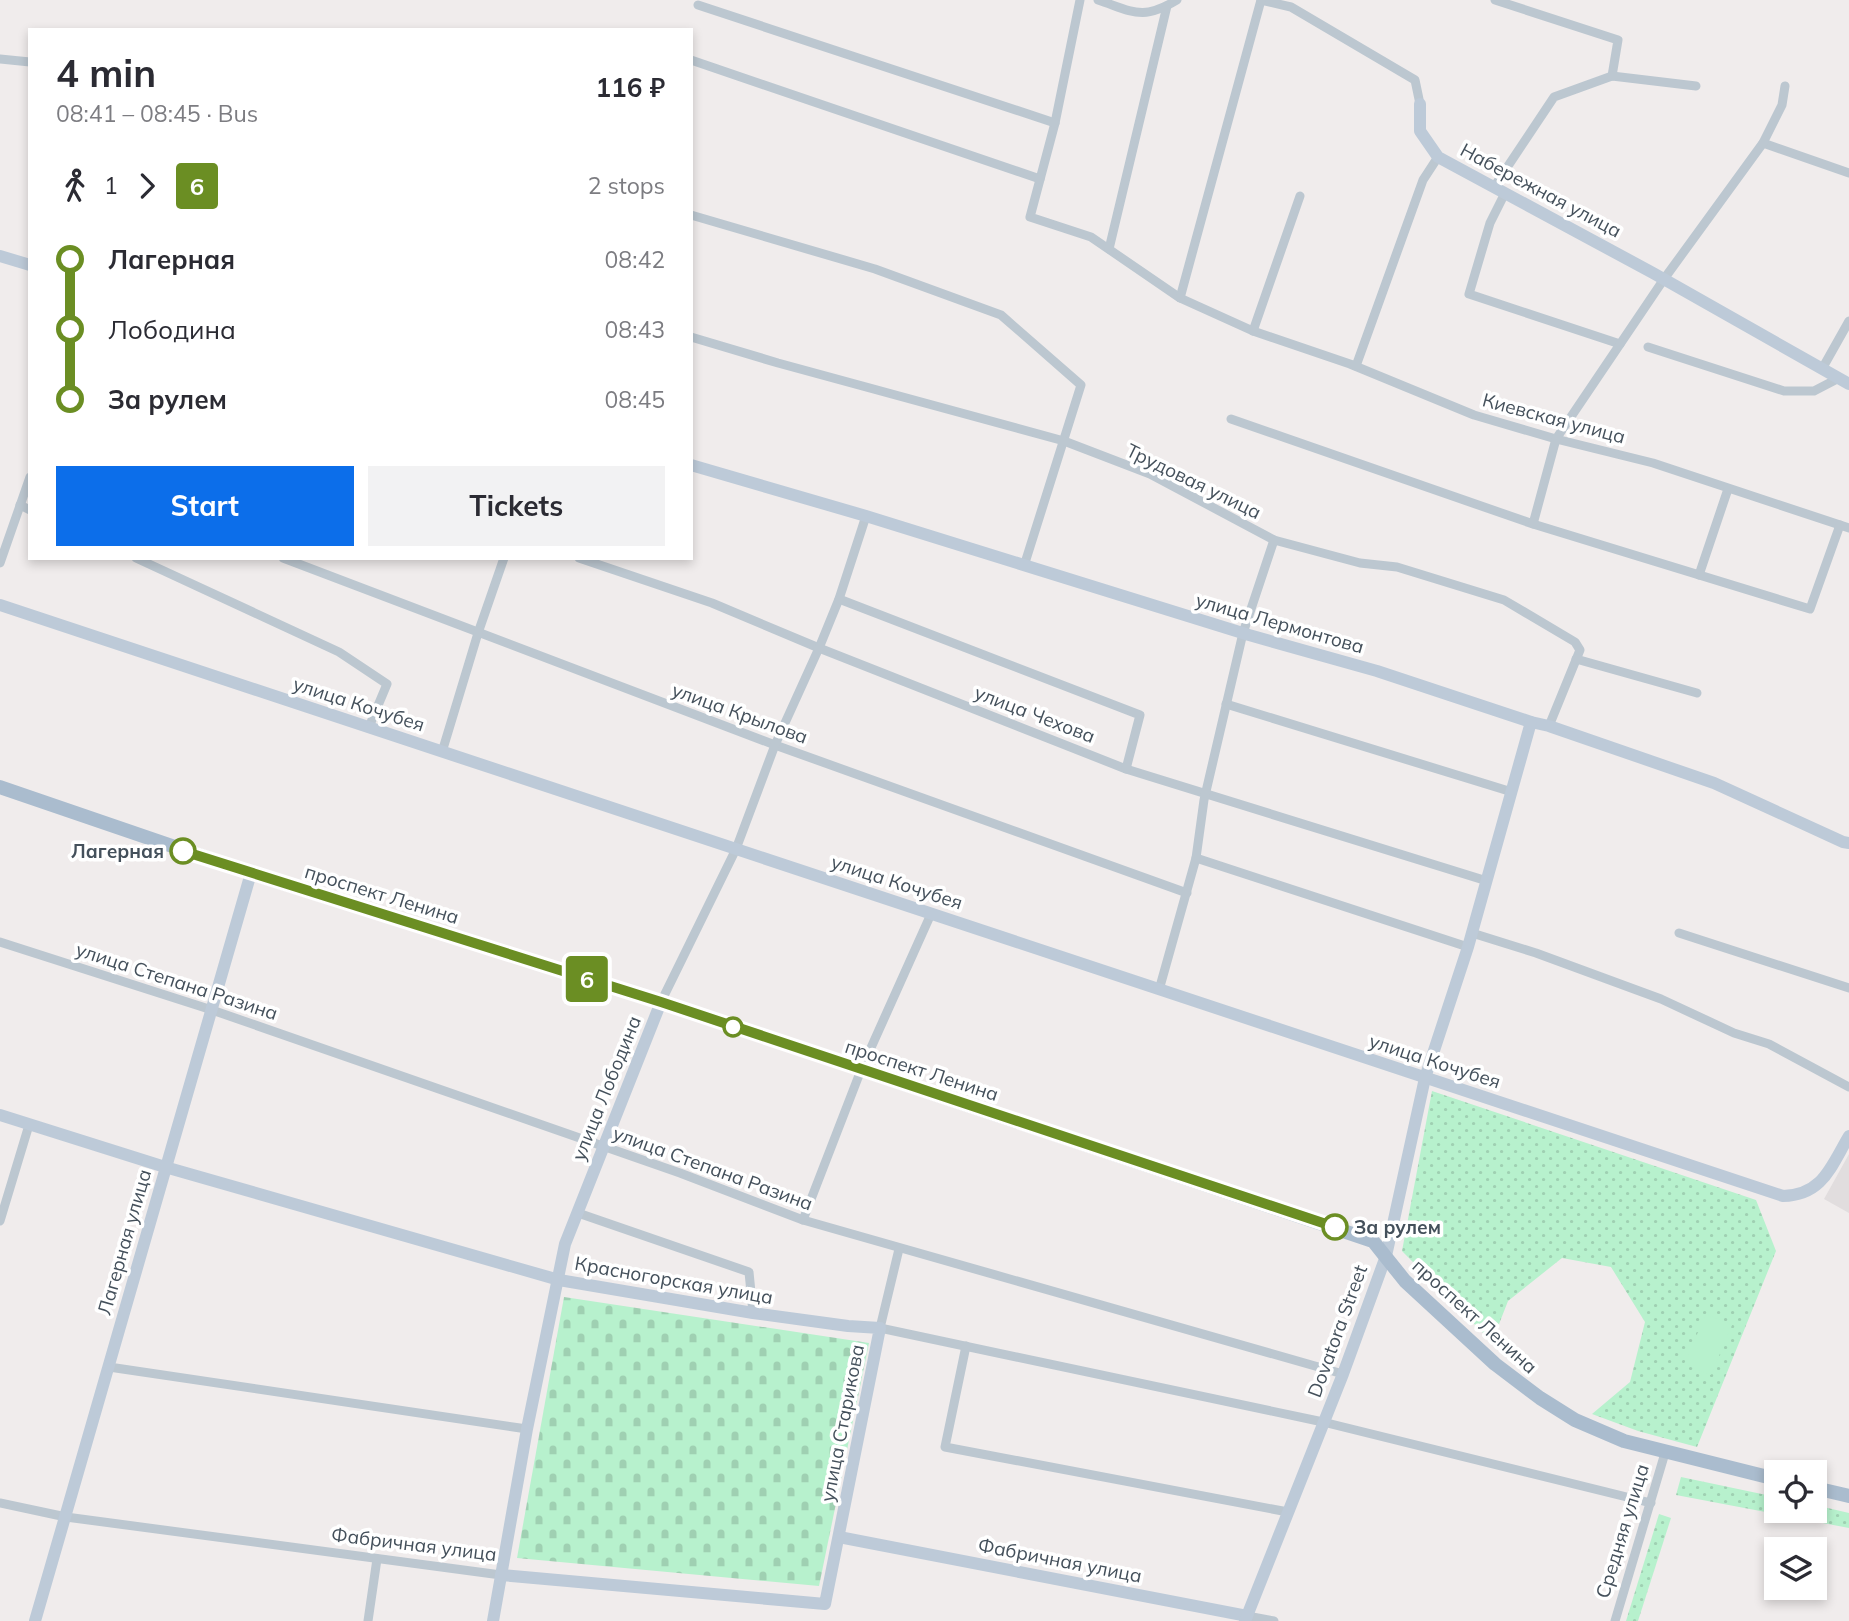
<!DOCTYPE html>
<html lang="en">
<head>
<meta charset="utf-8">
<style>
  body { margin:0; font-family:Mulish,sans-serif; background:#f2f2f3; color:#2b2b33; height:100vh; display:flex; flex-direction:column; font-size:26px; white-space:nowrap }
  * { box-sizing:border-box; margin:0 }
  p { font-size:23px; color:#7c7c81 }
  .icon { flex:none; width:38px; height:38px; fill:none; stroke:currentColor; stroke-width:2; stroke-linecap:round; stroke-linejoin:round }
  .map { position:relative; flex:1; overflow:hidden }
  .details { position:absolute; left:28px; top:28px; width:665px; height:532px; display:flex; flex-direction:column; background:#fff; border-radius:0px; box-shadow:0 4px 10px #0003 }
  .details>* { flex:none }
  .badge { padding:0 14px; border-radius:5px; font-size:24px; line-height:46px }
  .buttons { position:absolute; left:1764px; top:1460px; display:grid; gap:14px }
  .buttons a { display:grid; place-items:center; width:63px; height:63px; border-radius:0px; background:#fff; box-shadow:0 4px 10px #0003; font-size:35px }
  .map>.badge { position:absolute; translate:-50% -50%; box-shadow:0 0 0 4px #fff }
  .legs { display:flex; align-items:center; gap:10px; height:77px; padding:0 28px; font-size:23px }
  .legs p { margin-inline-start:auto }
  .head { display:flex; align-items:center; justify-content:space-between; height:119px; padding:0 28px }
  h1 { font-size:38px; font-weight:700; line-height:52px }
  .button { display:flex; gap:14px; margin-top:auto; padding:14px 28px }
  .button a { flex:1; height:80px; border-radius:0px; background:#0c6eea; color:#fff; font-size:28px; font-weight:700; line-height:80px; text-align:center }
  .button a+a { background:#f2f2f3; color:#2b2b33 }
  ul { padding:0 28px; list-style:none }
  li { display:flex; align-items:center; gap:24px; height:70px; font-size:26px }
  li i { display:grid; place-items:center; width:10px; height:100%; margin:0 9px; background:currentColor }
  li i::after { content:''; width:18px; height:18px; margin:-9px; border:5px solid; border-radius:50%; background:#fff }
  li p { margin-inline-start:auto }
  li:first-child i { background:linear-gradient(#0000 50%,currentColor 0) }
  li:last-child i { background:linear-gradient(currentColor 50%,#0000 0) }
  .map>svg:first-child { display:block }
  .education { fill:#e1ddde }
  .cemetery { fill:url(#cemetery-stones) }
  .park { fill:url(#park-dots) }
  .garden { fill:#b7f1cd }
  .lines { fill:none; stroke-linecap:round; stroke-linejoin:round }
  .street { stroke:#bcc7d0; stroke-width:9 }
  .secondary { stroke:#bdcad8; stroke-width:12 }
  .primary { stroke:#aabcce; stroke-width:14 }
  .line-1-casing { stroke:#fff; stroke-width:16 }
  .line-1 { stroke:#6b8e23; stroke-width:10 }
  .stop-1-dot { fill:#fff; stroke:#6b8e23; stroke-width:3.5 }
  .labels { text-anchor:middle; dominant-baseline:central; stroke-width:7; stroke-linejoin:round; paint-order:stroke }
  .street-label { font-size:19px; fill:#44505b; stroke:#fff }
  .stop-label { font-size:19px; font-weight:bold; fill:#44505b; stroke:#fff; text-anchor:end }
</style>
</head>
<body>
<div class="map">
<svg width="1849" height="1621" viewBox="0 0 1849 1621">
  <defs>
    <pattern id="cemetery-stones" width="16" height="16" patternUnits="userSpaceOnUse" patternTransform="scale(1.75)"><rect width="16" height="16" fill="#b7f1cd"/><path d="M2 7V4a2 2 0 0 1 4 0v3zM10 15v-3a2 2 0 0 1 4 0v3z" fill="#9fd0b2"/></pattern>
    <pattern id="park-dots" width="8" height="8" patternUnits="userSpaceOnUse" patternTransform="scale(1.75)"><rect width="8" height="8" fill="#b7f1cd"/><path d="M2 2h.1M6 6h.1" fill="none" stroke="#9fd0b2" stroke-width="1.8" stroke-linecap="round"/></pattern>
  </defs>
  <rect width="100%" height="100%" fill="#f0ecec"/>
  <polygon class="education" points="1849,1154 1849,1213 1824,1199"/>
  <polygon class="cemetery" points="564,1297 869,1343 819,1586 517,1558"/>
  <g class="park">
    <polygon points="1432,1091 1756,1200 1776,1251 1697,1447 1638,1431 1592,1414 1630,1382 1645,1322 1611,1267 1562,1258 1508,1301 1492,1342 1402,1251"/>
    <polygon points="1681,1477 1776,1497 1776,1510 1815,1510 1815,1505 1849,1513 1849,1528 1676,1495"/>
    <polygon points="1659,1514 1671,1518 1638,1621 1626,1621"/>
  </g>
  <polygon class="garden" points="1706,1314 1732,1325 1711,1375 1684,1364"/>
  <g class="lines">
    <g class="street">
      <polyline points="1080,0 1055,123 1030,217 1091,237 1180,298 1253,331 1350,364 1474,415 1556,439 1653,463 1849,528"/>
      <path d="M 1098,0 C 1134,12 1142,21 1177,0"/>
      <polyline points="1261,0 1291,7 1415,80 1420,104"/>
      <polyline points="1495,0 1618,40 1612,76"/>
      <polyline points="698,5 1055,123"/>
      <polyline points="0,59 30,62"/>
      <polyline points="691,60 1040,179"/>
      <polyline points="1763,143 1849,173"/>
      <polyline points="1494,187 1554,97 1612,76 1696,86"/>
      <polyline points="1505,193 1490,223 1469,294 1620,344"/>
      <polyline points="691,215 875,269 1001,315 1081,385 1024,566"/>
      <polyline points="1109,249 1167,6"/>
      <polyline points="1180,298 1261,0"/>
      <polyline points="1253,331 1300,196"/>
      <polyline points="691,337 778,363 1064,441 1150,474 1274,540 1360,563 1397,567 1504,600 1575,642 1580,650 1549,726"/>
      <polyline points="1648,347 1784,391 1814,391 1839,378"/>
      <polyline points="1356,366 1423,180 1438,157"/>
      <polyline points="1822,369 1849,321"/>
      <polyline points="1231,419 1533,524 1810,609 1840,525"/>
      <polyline points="20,505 30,510"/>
      <polyline points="1533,524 1556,439 1664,279 1763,143 1782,105 1785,86"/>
      <polyline points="136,558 339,652 387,684 369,727"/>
      <polyline points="283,558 775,745 1187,893"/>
      <polyline points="579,558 712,603 819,648 1126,769 1487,881"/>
      <polyline points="0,563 30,477"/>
      <polyline points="1699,575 1728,489"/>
      <polyline points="839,599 1140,715 1126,769"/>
      <polyline points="1576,659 1697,693"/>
      <polyline points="1226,704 1512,792"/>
      <polyline points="442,752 478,633 504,558"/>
      <polyline points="1196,858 1468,947"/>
      <polyline points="1472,933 1536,953 1661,999 1734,1033 1769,1044 1849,1087"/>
      <polyline points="1679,933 1849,988"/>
      <polyline points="0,942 212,1010 680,1173 803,1220 1343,1374"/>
      <polyline points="1159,990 1196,858 1204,800 1243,633 1274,540"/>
      <polyline points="661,1002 736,849 775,745 819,648 839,599 866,516"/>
      <polyline points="578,1213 749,1272 753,1313"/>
      <polyline points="803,1220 861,1070 931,914"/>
      <polyline points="0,1221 29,1125"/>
      <polyline points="899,1249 880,1328 1323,1422 1651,1503"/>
      <polyline points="966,1346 945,1447 1288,1512"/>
      <polyline points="109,1367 527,1429"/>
      <polyline points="0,1503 66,1517 501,1575"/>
      <polyline points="1247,1616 1274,1621"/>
      <polyline points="368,1621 377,1559"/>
      <polyline points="1615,1621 1665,1453"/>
    </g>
    <g class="secondary">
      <polyline points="1420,104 1420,131 1438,157 1653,273 1849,384"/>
      <polyline points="0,256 30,265"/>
      <polyline points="691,465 866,516 1249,635 1377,671 1531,722 1549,726 1714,783 1843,842 1849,843"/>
      <path d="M 0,605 L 1783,1196 C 1823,1195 1831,1166 1849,1136"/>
      <polyline points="0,1115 165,1167 559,1280 753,1313 848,1326 880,1328 825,1604 501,1575"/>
      <polyline points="839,1537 1247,1616"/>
      <polyline points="35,1621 251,873"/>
      <polyline points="493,1621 527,1429 565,1244 661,1002"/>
      <polyline points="1245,1621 1343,1374 1386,1256 1425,1078 1468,947 1531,722"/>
    </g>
    <g class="primary">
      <polyline points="0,787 251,873 661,1002 1373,1241 1405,1281 1495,1364 1540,1398 1575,1420 1624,1441 1776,1479"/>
      <polyline points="1815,1488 1849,1496"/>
    </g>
  </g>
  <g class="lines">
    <defs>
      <polyline id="line-1" points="183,851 661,1002 1335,1227"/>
    </defs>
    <use href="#line-1" class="line-1-casing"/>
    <use href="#line-1" class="line-1"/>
  </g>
  <g class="stop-1-dot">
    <circle cx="183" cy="851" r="12"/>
    <circle cx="733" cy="1027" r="9"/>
    <circle cx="1335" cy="1227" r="12"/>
  </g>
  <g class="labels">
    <g class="street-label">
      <text transform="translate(1541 190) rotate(28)">Набережная улица</text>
      <text transform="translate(1554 418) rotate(15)">Киевская улица</text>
      <text transform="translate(1194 481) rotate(26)">Трудовая улица</text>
      <text transform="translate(1280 623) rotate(16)">улица Лермонтова</text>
      <text transform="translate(359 704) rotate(18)">улица Кочубея</text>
      <text transform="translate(740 713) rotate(20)">улица Крылова</text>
      <text transform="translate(1035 714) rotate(21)">улица Чехова</text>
      <text transform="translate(897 882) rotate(18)">улица Кочубея</text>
      <text transform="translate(382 894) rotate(17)">проспект Ленина</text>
      <text transform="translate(177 981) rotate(18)">улица Степана Разина</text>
      <text transform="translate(1435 1061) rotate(18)">улица Кочубея</text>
      <text transform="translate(922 1070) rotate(18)">проспект Ленина</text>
      <text transform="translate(606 1088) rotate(-68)">улица Лободина</text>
      <text transform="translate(713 1168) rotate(20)">улица Степана Разина</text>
      <text transform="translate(124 1242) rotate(-74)">Лагерная улица</text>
      <text transform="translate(674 1280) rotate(10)">Красногорская улица</text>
      <text transform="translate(1475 1316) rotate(42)">проспект Ленина</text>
      <text transform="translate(1337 1331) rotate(-70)">Dovatora Street</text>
      <text transform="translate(842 1423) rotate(-79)">улица Старикова</text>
      <text transform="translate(1622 1531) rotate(-73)">Средняя улица</text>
      <text transform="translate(414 1544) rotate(7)">Фабричная улица</text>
      <text transform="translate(1060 1560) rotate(11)">Фабричная улица</text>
    </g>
    <g class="stop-label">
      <text x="164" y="851">Лагерная</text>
      <text x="1354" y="1227" text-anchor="start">За рулем</text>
    </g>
  </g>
</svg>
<div class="buttons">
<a><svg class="icon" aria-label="locate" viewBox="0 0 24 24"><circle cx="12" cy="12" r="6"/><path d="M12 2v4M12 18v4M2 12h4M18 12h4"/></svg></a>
<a><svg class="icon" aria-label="layers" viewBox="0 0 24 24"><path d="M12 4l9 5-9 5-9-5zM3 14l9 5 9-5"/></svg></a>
</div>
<b class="badge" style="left:587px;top:979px;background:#6b8e23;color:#fff">6</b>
<section class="details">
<div class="head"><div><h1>4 min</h1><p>08:41 – 08:45 · Bus</p></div><b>116 ₽</b></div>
<div class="legs"><svg class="icon" aria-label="walk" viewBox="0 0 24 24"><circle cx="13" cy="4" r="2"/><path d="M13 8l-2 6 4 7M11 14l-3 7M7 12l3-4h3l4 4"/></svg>1<svg class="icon" aria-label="forward" viewBox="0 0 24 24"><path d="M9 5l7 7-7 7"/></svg><b class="badge" style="background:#6b8e23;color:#fff">6</b><p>2 stops</p></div>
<ul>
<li><i style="color:#6b8e23"></i><b>Лагерная</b><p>08:42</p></li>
<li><i style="color:#6b8e23"></i><span>Лободина</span><p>08:43</p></li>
<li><i style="color:#6b8e23"></i><b>За рулем</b><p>08:45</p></li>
</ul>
<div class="button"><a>Start</a><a>Tickets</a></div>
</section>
</div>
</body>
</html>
